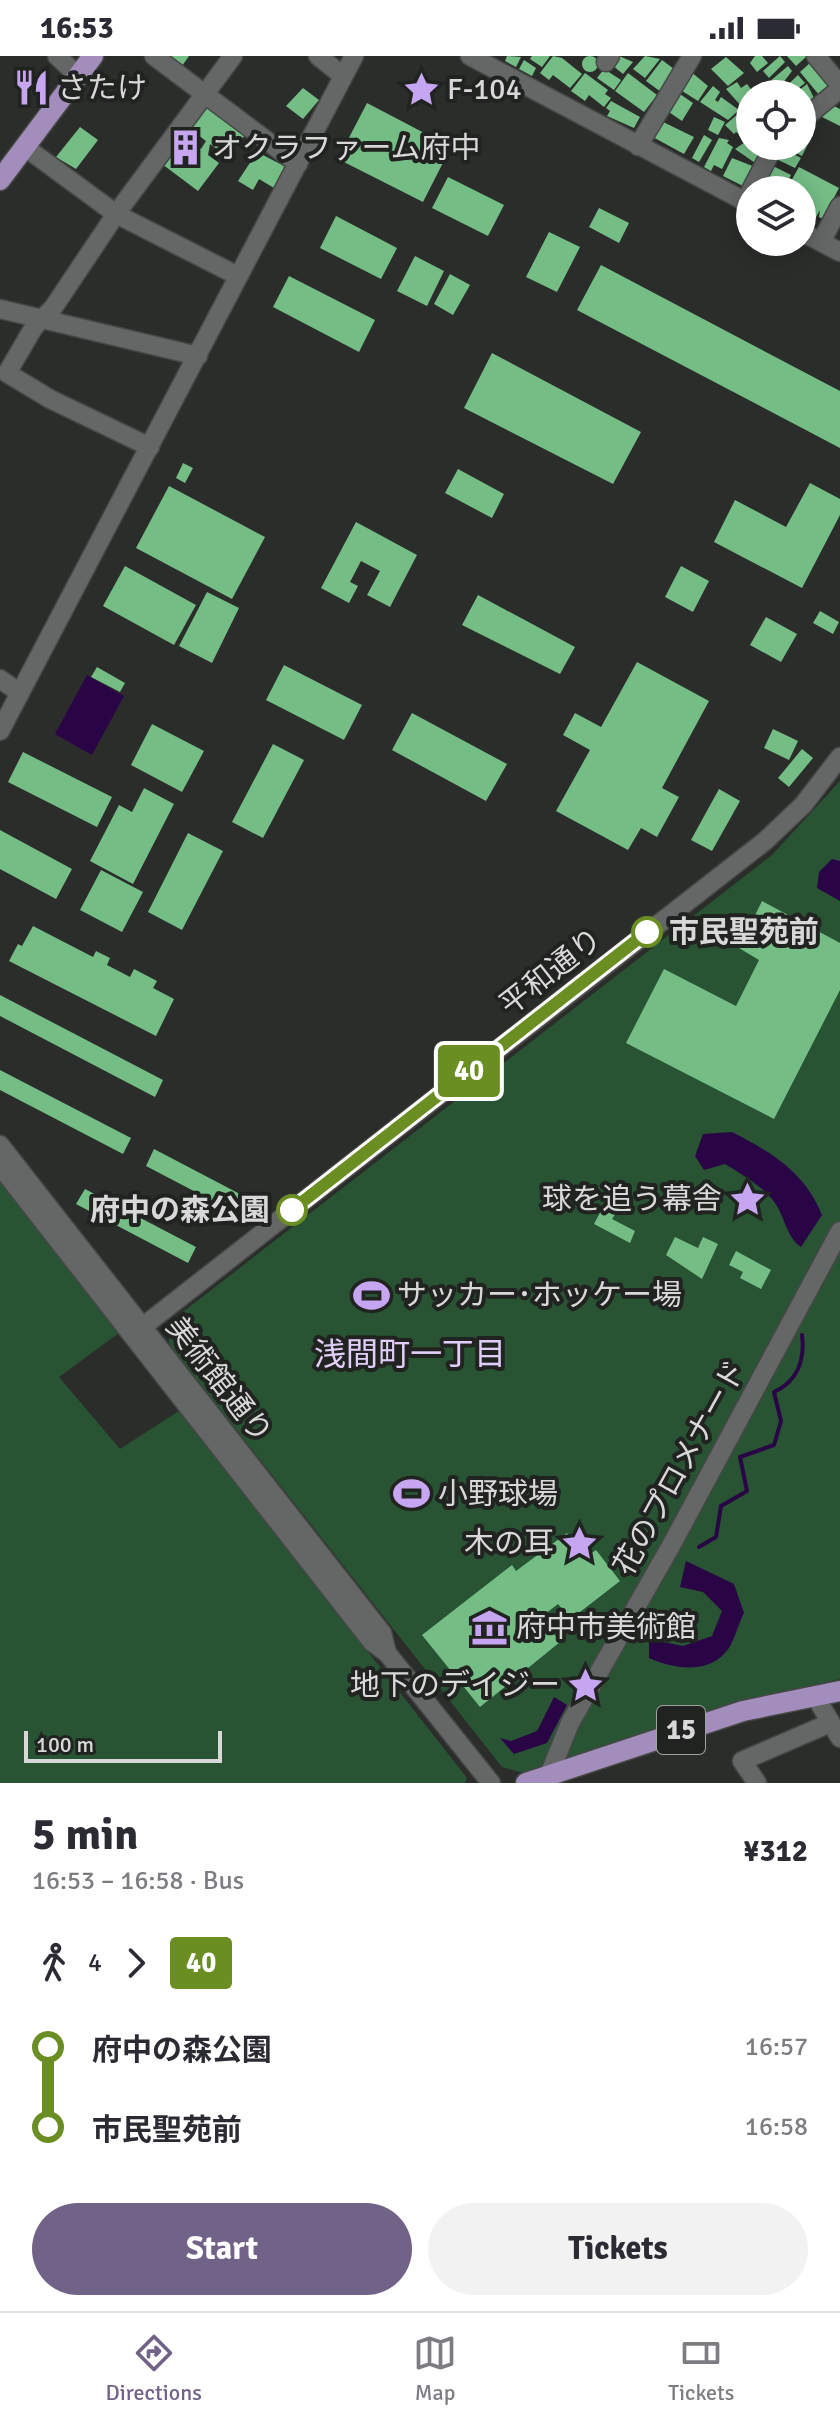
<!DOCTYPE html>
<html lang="en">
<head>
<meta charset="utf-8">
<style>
  body { margin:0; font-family:Signika,"Noto Sans JP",sans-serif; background:#f2f2f3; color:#2b2b33; height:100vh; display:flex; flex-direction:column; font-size:30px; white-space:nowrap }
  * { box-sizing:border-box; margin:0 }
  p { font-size:26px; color:#7c7c81 }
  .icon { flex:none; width:44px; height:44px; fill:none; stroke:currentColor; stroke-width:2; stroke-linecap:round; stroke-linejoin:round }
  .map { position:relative; height:1727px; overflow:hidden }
  .side { display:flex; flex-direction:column; background:#fff; flex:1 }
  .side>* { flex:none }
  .badge { padding:0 16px; border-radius:6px; font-size:28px; line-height:52px }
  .tools { position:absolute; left:736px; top:24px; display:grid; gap:16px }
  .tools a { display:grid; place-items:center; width:80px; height:80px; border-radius:50%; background:#fff; box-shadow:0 4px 20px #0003; font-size:40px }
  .scale { position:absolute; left:24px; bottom:20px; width:198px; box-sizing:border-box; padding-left:8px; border:4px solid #d7d8d7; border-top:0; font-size:22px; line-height:28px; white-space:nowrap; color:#d7d8d7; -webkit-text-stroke:6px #212321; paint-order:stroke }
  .map>.badge { position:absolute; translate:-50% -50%; box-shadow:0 0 0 4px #fff }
  .legs { display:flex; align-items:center; gap:12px; height:88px; padding:0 32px; font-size:26px }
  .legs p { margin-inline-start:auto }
  .head { display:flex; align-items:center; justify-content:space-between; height:136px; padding:0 32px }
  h1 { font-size:44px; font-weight:700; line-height:60px }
  .cta { display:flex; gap:16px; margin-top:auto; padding:16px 32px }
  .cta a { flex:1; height:92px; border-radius:48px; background:#716288; color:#fff; font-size:32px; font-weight:700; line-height:92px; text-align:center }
  .cta a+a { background:#f2f2f3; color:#2b2b33 }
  ul { padding:0 32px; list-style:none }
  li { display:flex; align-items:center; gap:28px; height:80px; font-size:30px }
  li i { display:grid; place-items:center; width:12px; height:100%; margin:0 10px; background:currentColor }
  li i::after { content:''; width:20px; height:20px; margin:-10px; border:6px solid; border-radius:50%; background:#fff }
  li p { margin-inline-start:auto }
  li:first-child i { background:linear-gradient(#0000 50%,currentColor 0) }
  li:last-child i { background:linear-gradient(currentColor 50%,#0000 0) }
  .status { display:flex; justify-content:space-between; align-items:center; height:56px; padding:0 40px; background:#fff; direction:ltr }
  .status svg { height:22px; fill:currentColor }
  .dock { display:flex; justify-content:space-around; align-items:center; height:112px; border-top:2px solid #e1e1e2; background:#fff; font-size:22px; color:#7c7c81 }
  .dock a { display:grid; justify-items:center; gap:4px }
  .dock .on { color:#716288 }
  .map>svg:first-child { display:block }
  .green { fill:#285434 }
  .water { fill:#290545 }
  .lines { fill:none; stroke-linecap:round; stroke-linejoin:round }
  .stream { stroke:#290545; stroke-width:4 }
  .building { fill:#74be86 }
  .minor-casing { stroke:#464846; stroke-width:21 }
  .major-casing { stroke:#464846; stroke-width:23 }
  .minor { stroke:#656766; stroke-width:18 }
  .major { stroke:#a28dbc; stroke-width:20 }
  .line-1-casing { stroke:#fff; stroke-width:18 }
  .line-1 { stroke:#6b8e23; stroke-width:12 }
  .stop-1-dot { fill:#fff; stroke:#6b8e23; stroke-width:4 }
  .labels { text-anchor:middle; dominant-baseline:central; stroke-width:8; stroke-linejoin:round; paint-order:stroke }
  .shield { fill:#212321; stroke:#a0a2a0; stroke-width:2 }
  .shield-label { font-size:28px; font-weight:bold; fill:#d7d8d7 }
  .poi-label { font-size:30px; fill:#d7d8d7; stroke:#212321; text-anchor:start }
  .stop-label { font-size:30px; font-weight:bold; fill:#d7d8d7; stroke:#212321; text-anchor:start }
  .street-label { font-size:30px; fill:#d7d8d7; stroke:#212321 }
  .neighbourhood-label { font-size:32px; fill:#e0cef8; stroke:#212321 }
</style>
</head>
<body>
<div class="status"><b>16:53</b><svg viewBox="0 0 49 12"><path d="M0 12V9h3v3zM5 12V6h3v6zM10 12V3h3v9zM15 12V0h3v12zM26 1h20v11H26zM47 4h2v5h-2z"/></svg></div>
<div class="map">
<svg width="840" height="1727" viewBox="0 0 840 1727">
  <rect width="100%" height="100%" fill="#2b2d2b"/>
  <g class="green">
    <polygon points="840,725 840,1623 730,1649 524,1717 502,1711 169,1288 170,1266 772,799"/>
    <polygon points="0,1124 119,1277 59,1321 120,1393 179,1355 467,1722 465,1727 0,1727"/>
  </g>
  <g class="water">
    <polygon points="87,619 124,640 92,699 55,678"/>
    <polygon points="832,803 840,805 840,845 817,832 819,816"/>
    <path d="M 732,1076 C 771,1096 805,1116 822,1159 L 801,1191 C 785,1180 785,1158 772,1143 C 759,1128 741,1118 725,1108 L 704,1114 L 695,1100 L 703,1078 Z"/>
    <path d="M 686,1505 L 734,1528 L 744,1557 C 738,1568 734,1588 725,1597 C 705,1619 672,1612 649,1602 L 649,1583 L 683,1590 L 712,1580 L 722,1555 L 703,1536 L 680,1531 Z"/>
    <polygon points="554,1641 567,1649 547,1687 514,1698 500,1682 511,1685 537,1675"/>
  </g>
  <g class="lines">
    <path class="stream" d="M 699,1491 L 716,1481 L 721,1450 L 747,1435 L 740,1401 L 774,1389 L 781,1365 L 774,1336 C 798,1325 805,1303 802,1279"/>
  </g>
  <g class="building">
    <circle cx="590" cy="8" r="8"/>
    <polygon points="162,0 189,0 180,13"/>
    <polygon points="507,0 521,1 516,11 505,5"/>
    <polygon points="532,0 550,0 542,11 530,3"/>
    <polygon points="553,0 562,2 582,18 570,32 553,19 549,24 540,17"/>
    <polygon points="619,0 633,6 623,18 612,9"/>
    <polygon points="645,0 660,3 645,22 633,13"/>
    <polygon points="755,0 762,0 768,7 757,16 750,7"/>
    <polygon points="780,0 785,6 769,22 763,15"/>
    <polygon points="787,0 807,0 796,10"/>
    <polygon points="726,1 744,17 728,30 711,13"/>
    <polygon points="524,4 536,12 532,20 519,13"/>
    <polygon points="662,4 674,13 661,36 646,25"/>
    <polygon points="810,7 829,28 820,40 800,16"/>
    <polygon points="788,10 792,15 777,35 769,26"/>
    <polygon points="604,13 621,24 614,34 597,22"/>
    <polygon points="690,15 708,30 698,45 679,33"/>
    <polygon points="585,17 608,34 605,38 611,42 604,51 589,39 585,45 571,35"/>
    <polygon points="628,17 657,39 644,56 615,35"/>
    <polygon points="798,19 805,27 791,38 778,38"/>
    <polygon points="737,26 741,32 747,28 753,36 742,51 726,33"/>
    <polygon points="807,28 814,42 806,49 802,38 794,38"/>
    <polygon points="713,30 720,36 715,44 718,46 721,41 739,54 728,64 700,46"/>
    <polygon points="303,32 319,44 303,63 286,50"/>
    <polygon points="677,36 693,47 682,65 666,54"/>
    <polygon points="611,45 640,61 634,72 607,60 610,55 606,52"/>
    <polygon points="367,47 451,91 423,146 338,103"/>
    <polygon points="828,47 840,53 840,70 818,59"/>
    <polygon points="206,50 245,79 228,101 210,88 208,99 219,107 198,135 162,108 183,79 201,93 206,85 189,72"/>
    <polygon points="739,57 750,69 750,79 746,83 736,76 734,78 725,69"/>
    <polygon points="714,61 725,66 718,79 708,74"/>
    <polygon points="659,64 694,81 684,98 651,80"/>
    <polygon points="80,71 98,84 76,113 56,101"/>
    <polygon points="802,77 811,82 802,100 798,98 801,93 794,90 802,90"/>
    <polygon points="704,79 712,84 699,106 692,102"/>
    <polygon points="719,82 729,84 727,87 733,91 722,113 714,109 711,115 704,111"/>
    <polygon points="748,84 750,90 765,91 758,109 735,93"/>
    <polygon points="780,91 801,102 795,112 772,101"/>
    <polygon points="257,96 286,111 274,132 259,123 253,134 238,125"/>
    <polygon points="732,102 755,111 745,131 723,120"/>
    <polygon points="771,109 791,119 785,131 763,121"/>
    <polygon points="799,111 839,132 823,163 819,161 820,154 815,163 811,161 815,151 802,144 802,134 786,134"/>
    <polygon points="448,121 504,149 488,180 432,152"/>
    <polygon points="599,152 629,167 619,187 589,171"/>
    <polygon points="336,160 397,192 381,223 320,192"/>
    <polygon points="549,176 580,191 557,236 526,221"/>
    <polygon points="415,200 444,215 427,250 397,235"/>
    <polygon points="601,209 840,335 840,392 577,254"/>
    <polygon points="450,218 470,229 453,259 434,248"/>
    <polygon points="289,220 375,264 359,296 273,251"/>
    <polygon points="492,297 641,376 613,428 464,352"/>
    <polygon points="183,407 193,412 185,427 176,422"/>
    <polygon points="458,413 504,438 492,462 445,437"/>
    <polygon points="810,427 840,443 840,459 802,532 714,486 735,444 786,471"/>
    <polygon points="169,430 265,481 232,543 136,492"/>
    <polygon points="356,466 417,499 390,551 367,539 380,515 361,505 350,526 358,530 349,547 321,532"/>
    <polygon points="125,510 196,549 174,589 103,550"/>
    <polygon points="681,510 709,525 693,556 665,541"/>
    <polygon points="207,536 239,552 212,607 179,590"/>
    <polygon points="478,539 575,591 560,618 462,569"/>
    <polygon points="820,555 839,566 833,578 813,567"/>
    <polygon points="766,561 797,578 781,606 750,589"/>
    <polygon points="637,606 709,645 662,732 679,741 657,781 641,772 628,794 556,755 590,694 563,679 575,657 601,671"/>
    <polygon points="284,609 362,649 344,684 266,644"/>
    <polygon points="97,611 125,627 120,636 91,621"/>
    <polygon points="412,657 507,708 486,745 392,694"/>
    <polygon points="152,668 204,695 182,736 131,709"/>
    <polygon points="773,673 798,685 789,704 764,692"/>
    <polygon points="273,688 304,704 263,782 232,766"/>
    <polygon points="802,693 813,702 789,731 778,722"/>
    <polygon points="23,696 112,741 97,771 8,726"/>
    <polygon points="144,732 174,748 133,828 90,805 119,749 132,756"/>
    <polygon points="719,733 740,745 712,795 691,784"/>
    <polygon points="0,774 72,813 56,843 0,813"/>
    <polygon points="188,777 223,795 182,874 148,856"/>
    <polygon points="101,814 143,836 122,876 80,854"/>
    <polygon points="762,845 840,887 840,934 774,1063 626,987 664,913 736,950 759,904 739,892"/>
    <polygon points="33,870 93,901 96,895 110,902 107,909 130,921 134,913 157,925 153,932 174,943 156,980 9,905 18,888 22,890"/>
    <polygon points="0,939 163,1024 155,1041 0,960"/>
    <polygon points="0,1014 131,1082 123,1098 0,1034"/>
    <polygon points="154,1093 238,1137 246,1149 242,1157 231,1151 230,1154 146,1110"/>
    <polygon points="85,1133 196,1191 188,1207 76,1148"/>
    <polygon points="603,1151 616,1157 612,1163 635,1175 630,1187 594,1168"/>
    <polygon points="675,1181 698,1192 703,1181 718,1188 702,1223 666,1199"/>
    <polygon points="736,1195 771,1214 761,1233 740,1222 743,1216 729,1209"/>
    <polygon points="567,1477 586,1501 596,1494 620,1525 571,1563 558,1548 541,1561 560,1586 480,1651 422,1579 512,1509 516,1515"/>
  </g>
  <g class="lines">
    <defs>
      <g id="minor">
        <polyline points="57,0 78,20"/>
        <polyline points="154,0 298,108"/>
        <polyline points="318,0 343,20"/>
        <polyline points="470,0 750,148"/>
        <polyline points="816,0 840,29"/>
        <polyline points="606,6 610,0"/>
        <polyline points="802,64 840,33"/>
        <polyline points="638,90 692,0"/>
        <polyline points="25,91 116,158 238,220"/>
        <polyline points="751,134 774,90"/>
        <polyline points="802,176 840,196"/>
        <polyline points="821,186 840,150"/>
        <polyline points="0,253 198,300"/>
        <polyline points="150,391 50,343 7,317 34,271 53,252 116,158 233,0"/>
        <polyline points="0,623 20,637"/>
        <polyline points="0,675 354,0"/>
        <polyline points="0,1089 382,1577 387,1597"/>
        <polyline points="0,1110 372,1586 387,1597 491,1727"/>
        <polyline points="132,1279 765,785 803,749 840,701"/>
        <polyline points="815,1640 840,1682"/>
        <polyline points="549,1719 570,1667 672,1488 840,1175"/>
        <polyline points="757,1727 742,1705 830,1667"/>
      </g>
      <g id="major">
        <polyline points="0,124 93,0"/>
        <polyline points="526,1727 743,1655 840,1635"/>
      </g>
    </defs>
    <use href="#minor" class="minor-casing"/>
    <use href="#major" class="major-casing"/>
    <use href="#minor" class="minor"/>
    <use href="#major" class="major"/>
  </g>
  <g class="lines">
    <defs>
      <polyline id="line-1" points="292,1154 647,876"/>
    </defs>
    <use href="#line-1" class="line-1-casing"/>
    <use href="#line-1" class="line-1"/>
  </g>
  <defs>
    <symbol id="restaurant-bare" viewBox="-9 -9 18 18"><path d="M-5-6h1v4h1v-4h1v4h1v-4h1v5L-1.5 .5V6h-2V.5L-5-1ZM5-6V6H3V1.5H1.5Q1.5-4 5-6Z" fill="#c6a6f0" stroke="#212321" stroke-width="2.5" paint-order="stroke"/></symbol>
    <symbol id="sight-bare" viewBox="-9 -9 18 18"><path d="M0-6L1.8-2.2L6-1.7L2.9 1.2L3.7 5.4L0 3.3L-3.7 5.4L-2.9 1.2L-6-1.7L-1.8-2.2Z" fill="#c6a6f0" stroke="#212321" stroke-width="2.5" paint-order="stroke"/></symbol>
    <symbol id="building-bare" viewBox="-9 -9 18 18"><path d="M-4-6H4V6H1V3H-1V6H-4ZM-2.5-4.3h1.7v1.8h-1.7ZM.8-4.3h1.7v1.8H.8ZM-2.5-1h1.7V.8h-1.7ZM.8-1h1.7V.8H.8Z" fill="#c6a6f0" stroke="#212321" stroke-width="2.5" paint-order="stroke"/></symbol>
    <symbol id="stadium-bare" viewBox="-9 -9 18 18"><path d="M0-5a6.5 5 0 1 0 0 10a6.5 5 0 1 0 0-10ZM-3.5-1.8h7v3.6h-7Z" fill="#c6a6f0" stroke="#212321" stroke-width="2.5" paint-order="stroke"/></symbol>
    <symbol id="museum-bare" viewBox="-9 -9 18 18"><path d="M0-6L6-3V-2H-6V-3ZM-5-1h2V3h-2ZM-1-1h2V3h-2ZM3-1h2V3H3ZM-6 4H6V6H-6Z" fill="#c6a6f0" stroke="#212321" stroke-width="2.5" paint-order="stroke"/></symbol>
  </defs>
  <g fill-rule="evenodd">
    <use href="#restaurant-bare" x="6" y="6" width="51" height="51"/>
    <use href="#sight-bare" x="396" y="8" width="51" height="51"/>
    <use href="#building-bare" x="160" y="66" width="51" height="51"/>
    <use href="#sight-bare" x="722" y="1118" width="51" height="51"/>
    <use href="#stadium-bare" x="346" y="1214" width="51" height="51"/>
    <use href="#stadium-bare" x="386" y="1412" width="51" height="51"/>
    <use href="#sight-bare" x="554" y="1462" width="51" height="51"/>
    <use href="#museum-bare" x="464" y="1546" width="51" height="51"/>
    <use href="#sight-bare" x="560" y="1604" width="51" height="51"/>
  </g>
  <g class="stop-1-dot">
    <circle cx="647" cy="876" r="14"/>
    <circle cx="292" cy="1154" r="14"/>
  </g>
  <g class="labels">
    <rect class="shield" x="657" y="1650" width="48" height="48" rx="6"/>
    <g class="shield-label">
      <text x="681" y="1674">15</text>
    </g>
    <g class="poi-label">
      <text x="57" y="32">さたけ</text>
      <text x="447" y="33">F-104</text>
      <text x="212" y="92">オクラファーム府中</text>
      <text x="722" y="1143" text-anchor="end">球を追う幕舎</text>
      <text x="397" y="1239">サッカー･ホッケー場</text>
      <text x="438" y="1438">小野球場</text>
      <text x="554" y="1487" text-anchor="end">木の耳</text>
      <text x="516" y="1571">府中市美術館</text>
      <text x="560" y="1629" text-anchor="end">地下のデイジー</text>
    </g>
    <g class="stop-label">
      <text x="669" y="876">市民聖苑前</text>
      <text x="270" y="1154" text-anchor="end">府中の森公園</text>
    </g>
    <g class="street-label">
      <text transform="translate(551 916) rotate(-38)">平和通り</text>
      <text transform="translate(219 1324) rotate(52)">美術館通り</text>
      <text transform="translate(680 1412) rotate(-61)">花のプロメナード</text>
    </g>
    <g class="neighbourhood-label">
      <text x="410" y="1298">浅間町一丁目</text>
    </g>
  </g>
</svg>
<div class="tools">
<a><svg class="icon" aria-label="locate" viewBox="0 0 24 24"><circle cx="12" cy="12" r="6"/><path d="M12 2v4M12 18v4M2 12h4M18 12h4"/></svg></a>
<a><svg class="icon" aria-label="layers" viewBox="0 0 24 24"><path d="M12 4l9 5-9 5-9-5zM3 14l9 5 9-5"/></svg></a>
</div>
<div class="scale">100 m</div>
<b class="badge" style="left:469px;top:1015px;background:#6b8e23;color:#fff">40</b>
</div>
<section class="side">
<div class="head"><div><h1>5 min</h1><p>16:53 – 16:58 · Bus</p></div><b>¥312</b></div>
<div class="legs"><svg class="icon" aria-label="walk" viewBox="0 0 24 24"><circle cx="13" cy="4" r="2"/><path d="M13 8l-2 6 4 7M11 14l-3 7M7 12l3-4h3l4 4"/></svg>4<svg class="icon" aria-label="forward" viewBox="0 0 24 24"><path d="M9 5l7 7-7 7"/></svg><b class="badge" style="background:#6b8e23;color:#fff">40</b></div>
<ul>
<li><i style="color:#6b8e23"></i><b>府中の森公園</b><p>16:57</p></li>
<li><i style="color:#6b8e23"></i><b>市民聖苑前</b><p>16:58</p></li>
</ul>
<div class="cta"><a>Start</a><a>Tickets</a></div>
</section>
<nav class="dock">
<a class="on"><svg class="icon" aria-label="directions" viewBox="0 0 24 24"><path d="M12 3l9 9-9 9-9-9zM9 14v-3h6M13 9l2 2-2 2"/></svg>Directions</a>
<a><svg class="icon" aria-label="map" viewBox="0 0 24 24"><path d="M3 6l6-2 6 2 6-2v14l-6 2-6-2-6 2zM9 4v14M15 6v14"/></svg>Map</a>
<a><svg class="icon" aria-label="tickets" viewBox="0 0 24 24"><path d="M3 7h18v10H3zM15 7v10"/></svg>Tickets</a>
</nav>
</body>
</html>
